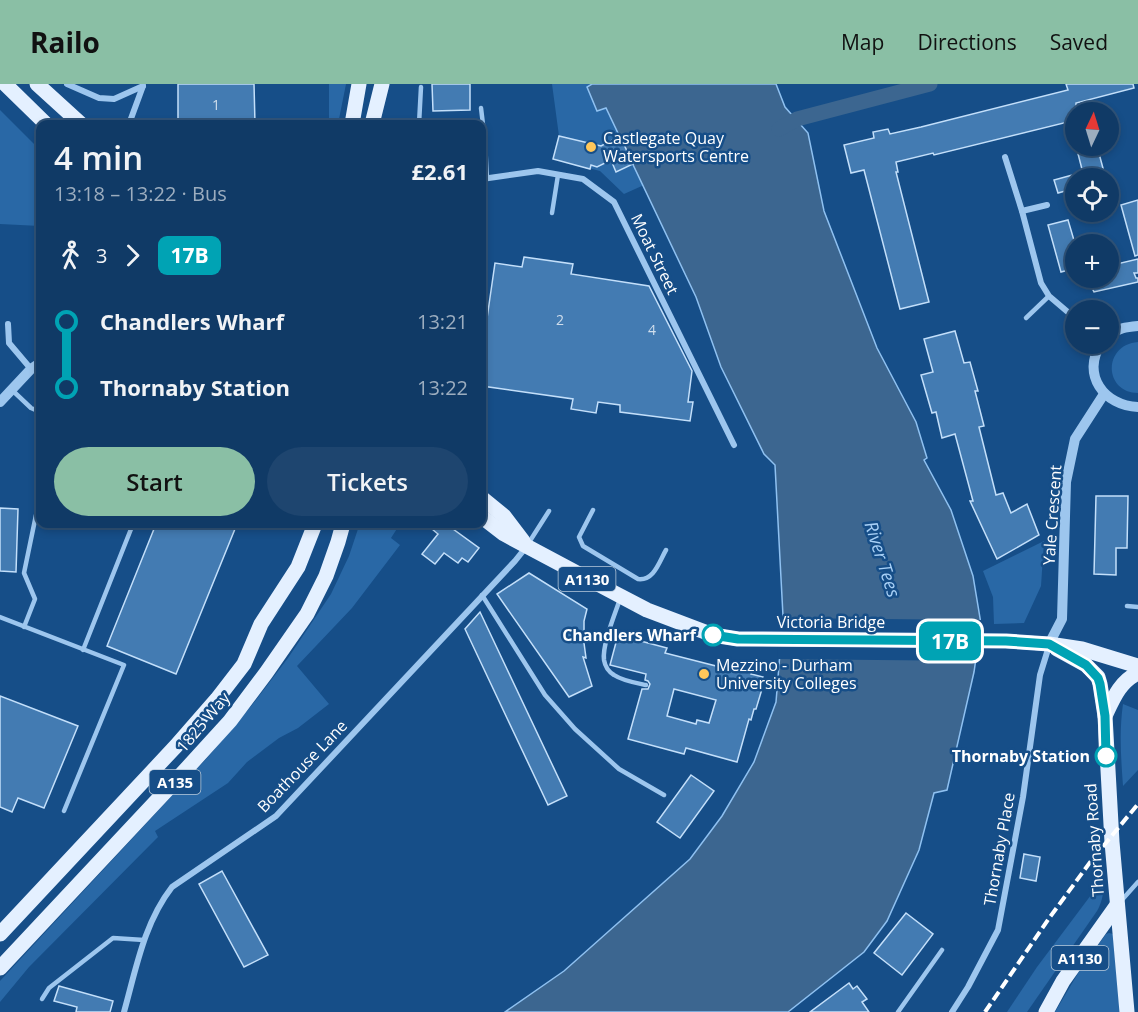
<!DOCTYPE html>
<html lang="en">
<head>
<meta charset="utf-8">
<style>
  body { margin:0; font-family:"Open Sans",sans-serif; background:#1e456f; color:#f1f3f6; height:100vh; display:flex; flex-direction:column; font-size:22px; white-space:nowrap }
  * { box-sizing:border-box; margin:0 }
  p { font-size:20px; color:#9cadbf }
  .icon { flex:none; width:33px; height:33px; fill:none; stroke:currentColor; stroke-width:2; stroke-linecap:round; stroke-linejoin:round }
  .map { position:relative; flex:1; overflow:hidden }
  .drawer { position:absolute; left:36px; top:36px; width:450px; height:408px; display:flex; flex-direction:column; background:#103a66; border-radius:12px; box-shadow:0 3px 9px #0003,0 0 0 2px #30547a }
  .drawer>* { flex:none }
  .badge { padding:0 12px; border-radius:9px; font-size:21px; line-height:39px }
  .needle { width:39px; rotate:4deg }
  .fabs { position:absolute; left:1065px; top:18px; display:grid; gap:12px }
  .fabs a { display:grid; place-items:center; width:54px; height:54px; border-radius:50%; background:#103a66; box-shadow:0 3px 9px #0003,0 0 0 2px #30547a; font-size:30px }
  .map>.badge { position:absolute; translate:-50% -50%; box-shadow:0 0 0 3px #fff }
  .legs { display:flex; align-items:center; gap:9px; height:66px; padding:0 18px; font-size:20px }
  .legs p { margin-inline-start:auto }
  .headline { display:flex; align-items:center; justify-content:space-between; height:102px; padding:0 18px }
  h1 { font-size:33px; font-weight:600; line-height:45px }
  .cta { display:flex; gap:12px; margin-top:auto; padding:12px 18px }
  .cta a { flex:1; height:69px; border-radius:36px; background:#8abfa5; color:#111; font-size:24px; font-weight:600; line-height:69px; text-align:center }
  .cta a+a { background:#1e456f; color:#f1f3f6 }
  ul { padding:0 18px; list-style:none }
  li { display:flex; align-items:center; gap:21px; height:66px; font-size:22px }
  li i { display:grid; place-items:center; width:9px; height:100%; margin:0 8px; background:currentColor }
  li i::after { content:''; width:15px; height:15px; margin:-8px; border:4px solid; border-radius:50%; background:#103a66 }
  li p { margin-inline-start:auto }
  li:first-child i { background:linear-gradient(#0000 50%,currentColor 0) }
  li:last-child i { background:linear-gradient(currentColor 50%,#0000 0) }
  header { display:flex; align-items:center; gap:36px; box-sizing:border-box; height:84px; padding:0 30px; background:#8abfa5; color:#111 }
  header strong { font-size:28px }
  nav { display:flex; gap:33px; margin-inline-start:auto; font-size:21px }
  .map>svg:first-child { display:block }
  .green { fill:#2968a6 }
  .water { fill:#3c6690; stroke:#8fc1f1; stroke-width:1.5 }
  .pier { fill:#164e88 }
  .lines { fill:none; stroke-linecap:round; stroke-linejoin:round }
  .canal { stroke:#3c6690; stroke-width:15 }
  .building { fill:#437bb2; stroke:#c3dffa; stroke-width:1.5; fill-rule:evenodd }
  .service { stroke:#9dc6ee; stroke-width:4.5 }
  .minor { stroke:#9dc6ee; stroke-width:6 }
  .tertiary { stroke:#9dc6ee; stroke-width:10 }
  .primary { stroke:#e4f0ff; stroke-width:15 }
  .rail { stroke:#fff; stroke-width:4; stroke-dasharray:10 4.5; stroke-linecap:butt }
  .line-1-casing { stroke:#fff; stroke-width:14 }
  .line-1 { stroke:#00a3b4; stroke-width:9 }
  .poi-dot { fill:#ffc75a; stroke:#164e88; stroke-width:2 }
  .stop-1-dot { fill:#fff; stroke:#00a3b4; stroke-width:3 }
  .labels { text-anchor:middle; dominant-baseline:central; stroke-width:5; stroke-linejoin:round; paint-order:stroke }
  .number-label { font-size:14px; fill:#d0deec }
  .shield { fill:#164e88; stroke:#b9cadb; stroke-width:1.5 }
  .shield-label { font-size:15px; font-weight:bold; fill:#fff }
  .poi-label { font-size:16px; fill:#fff; stroke:#164e88; text-anchor:start }
  .street-label { font-size:16px; fill:#fff; stroke:#164e88 }
  .stop-label { font-size:16px; font-weight:bold; fill:#fff; stroke:#164e88; text-anchor:end }
  .water-label { font-size:18px; font-style:italic; fill:#a8d0f6; stroke:#164e88 }
</style>
</head>
<body>
<header>
<strong>Railo</strong>
<nav><a>Map</a><a>Directions</a><a>Saved</a></nav>
</header>
<div class="map">
<svg width="1138" height="928" viewBox="0 0 1138 928">
  <rect width="100%" height="100%" fill="#164e88"/>
  <g class="green">
    <polygon points="329,0 346,0 338,40 329,40"/>
    <polygon points="552,0 597,0 644,101 624,110 600,87 553,75 559,52"/>
    <polygon points="0,26 40,66 40,142 0,140"/>
    <path d="M 1138,258 L 1138,309 C 1104,309 1102,261 1138,258 Z"/>
    <polygon points="362,440 400,440 391,454 400,461 352,524 297,582 329,620 298,644 279,654 247,678 228,699 155,747 158,753 29,883 0,918 0,897 207,674 252,621 288,574 331,510 349,472 359,442 361,442"/>
    <polygon points="1044,457 1041,502 1024,539 994,540 993,513 983,487"/>
    <path d="M 1123,620 L 1138,626 L 1138,686 L 1123,702 C 1121,674 1119,648 1123,620 Z"/>
    <path d="M 1103,795 C 1104,807 1103,816 1097,827 L 1027,928 L 1007,928 L 1037,883 Z"/>
    <polygon points="1109,849 1113,850 1120,928 1055,928 1080,886 1106,850"/>
  </g>
  <polygon class="water" points="592,0 776,0 785,23 808,49 824,127 877,264 916,338 927,374 924,376 951,426 973,492 981,540 974,588 947,706 934,709 919,766 887,837 864,868 788,928 505,928 564,887 690,775 722,732 754,678 776,618 783,532 775,381 764,370 721,283 696,213 606,24 597,27 587,3"/>
  <polygon class="pier" points="780,534 983,536 984,541 979,577 777,575"/>
  <g class="lines">
    <polyline class="canal" points="779,45 797,35 930,0"/>
  </g>
  <g class="building">
    <polygon points="178,0 254,0 255,40 178,40"/>
    <polygon points="432,0 470,0 470,26 433,27"/>
    <polygon points="1066,0 1133,0 1134,4 1076,19 1076,36 934,71 933,69 896,78 898,88 896,88 929,218 900,225 864,86 851,89 844,61 874,54 873,48 888,45 890,50 921,43 1068,6"/>
    <polygon points="559,52 601,62 620,52 633,80 616,88 611,76 597,83 591,81 590,85 553,75"/>
    <polygon points="1076,62 1097,62 1104,88 1084,93"/>
    <polygon points="1076,90 1076,104 1058,109 1054,96"/>
    <polygon points="1138,116 1138,171 1135,172 1121,121"/>
    <polygon points="1068,136 1076,163 1076,184 1061,188 1048,141"/>
    <polygon points="524,173 573,180 571,190 649,202 692,287 688,318 693,318 690,337 620,328 620,321 598,318 596,329 571,325 573,315 482,302 482,269 495,179 522,183"/>
    <polygon points="1138,175 1138,189 1134,189 1136,194 1138,194 1138,198 1094,208 1087,194 1108,194 1108,182"/>
    <polygon points="955,247 964,279 970,278 978,307 975,307 984,342 979,343 996,411 1003,409 1011,429 1027,420 1039,451 997,475 970,417 973,417 955,350 942,354 936,328 932,329 921,291 933,288 924,255"/>
    <polygon points="1096,412 1128,412 1127,464 1116,464 1116,491 1094,490"/>
    <polygon points="0,424 18,425 16,488 0,487"/>
    <polygon points="156,440 237,440 176,590 107,562"/>
    <polygon points="426,440 446,440 479,464 468,478 462,474 458,479 444,469 435,480 422,470 438,450"/>
    <polygon points="529,489 587,525 584,537 584,559 586,574 583,573 592,602 569,613 497,510"/>
    <polygon points="480,528 567,712 548,721 465,545"/>
    <path d="M 618,551 L 667,564 L 665,569 L 724,584 L 725,580 L 752,587 L 751,590 L 763,593 L 760,605 L 762,605 L 756,625 L 754,625 L 751,636 L 749,635 L 737,678 L 686,664 L 684,670 L 628,655 L 642,605 L 648,605 L 650,600 L 648,597 L 645,596 L 646,590 L 610,581 ZM 674,605 L 716,616 L 709,639 L 697,636 L 696,640 L 667,632 Z"/>
    <polygon points="0,612 78,642 44,724 18,714 12,728 0,723"/>
    <polygon points="691,691 714,707 680,754 657,738"/>
    <polygon points="1024,770 1040,773 1036,797 1020,794"/>
    <polygon points="222,787 268,871 244,883 199,800"/>
    <polygon points="906,829 933,850 902,891 874,869"/>
    <polygon points="849,899 853,905 857,902 867,915 862,918 869,928 810,928"/>
    <polygon points="59,902 113,917 110,928 76,928 77,923 54,917"/>
  </g>
  <g class="lines">
    <g class="service">
      <polyline points="481,24 485,57 487,95"/>
      <polyline points="419,40 421,3"/>
      <polyline points="552,129 558,91"/>
      <polyline points="1026,234 1049,212"/>
      <polyline points="12,306 31,324 40,328"/>
      <path d="M 593,426 L 579,453 L 583,462 L 638,495 C 654,497 659,478 666,466"/>
      <polyline points="528,460 549,427"/>
      <polyline points="482,511 545,611 575,645 619,685 664,711"/>
      <path d="M 620,515 C 615,530 602,561 604,576 C 605,582 609,588 614,591 C 623,597 636,599 646,601"/>
      <polyline points="1127,522 1138,523"/>
      <polyline points="0,533 124,581 64,727"/>
      <polyline points="24,543 35,515 24,489 36,431"/>
      <polyline points="83,566 133,440"/>
      <polyline points="1121,817 1138,798"/>
      <polyline points="42,915 49,904 113,854 144,856"/>
      <polyline points="898,928 942,866"/>
    </g>
    <g class="minor">
      <polyline points="67,0 99,14 114,15 143,2"/>
      <polyline points="129,40 143,2"/>
      <polyline points="1005,73 1022,127 1041,199 1049,212 1076,235"/>
      <polyline points="482,95 538,87 583,95 614,118 734,361"/>
      <polyline points="1022,127 1047,121"/>
      <polyline points="8,240 9,259 31,285"/>
      <path d="M 124,928 C 136,885 144,839 172,803 L 276,732 L 515,477 L 527,462"/>
      <polyline points="952,928 968,903 998,846 1023,713 1040,591 1049,562"/>
    </g>
    <g class="tertiary">
      <path d="M 1108,252 C 1117,244 1127,243 1138,242"/>
      <path d="M 1101,260 C 1081,290 1104,322 1138,323"/>
      <polyline points="0,318 31,285 40,279"/>
      <polyline points="1049,560 1062,535 1066,398 1075,355 1104,310"/>
    </g>
    <g class="primary">
      <polyline points="5,0 46,40"/>
      <polyline points="37,0 81,40"/>
      <polyline points="352,40 359,0"/>
      <polyline points="372,40 382,0"/>
      <polyline points="482,414 504,432 523,457"/>
      <polyline points="482,433 504,450 609,506 647,526 713,551 738,555 763,555 1006,557 1049,560 1082,565 1138,582"/>
      <polyline points="1057,565 1086,581 1098,593 1100,600 1105,632 1112,758 1127,928"/>
      <path d="M 1105,632 C 1113,615 1120,597 1138,589"/>
      <polyline points="0,850 176,662 217,615 244,580 261,540 298,483 315,440"/>
      <polyline points="0,884 179,693 230,637 266,589 307,530 326,492 338,458 343,440"/>
      <polyline points="1046,928 1063,897 1117,821"/>
    </g>
    <polyline class="rail" points="985,928 1050,833 1091,777 1138,720"/>
  </g>
  <g class="lines">
    <defs>
      <polyline id="line-1" points="713,551 738,555 1006,557 1049,560 1086,581 1098,594 1100,600 1105,632 1106,672"/>
    </defs>
    <use href="#line-1" class="line-1-casing"/>
    <use href="#line-1" class="line-1"/>
  </g>
  <g class="poi-dot">
    <circle cx="591" cy="63" r="6"/>
    <circle cx="704" cy="590" r="6"/>
  </g>
  <g class="stop-1-dot">
    <circle cx="713" cy="551" r="10"/>
    <circle cx="1106" cy="672" r="10"/>
  </g>
  <g class="labels">
    <g class="number-label">
      <text x="216" y="20">1</text>
      <text x="560" y="235">2</text>
      <text x="652" y="245">4</text>
    </g>
    <g class="shield">
      <rect x="558.5" y="483" width="57" height="24" rx="4.5"/>
      <rect x="149.5" y="686" width="51" height="24" rx="4.5"/>
      <rect x="1051.5" y="862" width="57" height="24" rx="4.5"/>
    </g>
    <g class="shield-label">
      <text x="587" y="495">A1130</text>
      <text x="175" y="698">A135</text>
      <text x="1080" y="874">A1130</text>
    </g>
    <g class="poi-label">
      <text x="603" y="54">Castlegate Quay<tspan x="603" dy="18">Watersports Centre</tspan></text>
      <text x="716" y="581">Mezzino - Durham<tspan x="716" dy="18">University Colleges</tspan></text>
    </g>
    <g class="street-label">
      <text transform="translate(655 170) rotate(64)">Moat Street</text>
      <text transform="translate(1052 431) rotate(-86)">Yale Crescent</text>
      <text x="831" y="538">Victoria Bridge</text>
      <text transform="translate(203 638) rotate(-50)">1825 Way</text>
      <text transform="translate(302 682) rotate(-46)">Boathouse Lane</text>
      <text transform="translate(1094 756) rotate(-94)">Thornaby Road</text>
      <text transform="translate(999 765) rotate(-80)">Thornaby Place</text>
    </g>
    <g class="stop-label">
      <text x="696" y="551">Chandlers Wharf</text>
      <text x="1090" y="672">Thornaby Station</text>
    </g>
    <g class="water-label">
      <text transform="translate(883 475) rotate(72)">River Tees</text>
    </g>
  </g>
</svg>
<div class="fabs">
<a><svg class="needle" viewBox="-14 -14 28 28"><path d="M0-13l5 13h-10z" fill="#e53935"/><path d="M0 13l5-13h-10z" fill="#9cadbf"/></svg></a>
<a><svg class="icon" aria-label="locate" viewBox="0 0 24 24"><circle cx="12" cy="12" r="6"/><path d="M12 2v4M12 18v4M2 12h4M18 12h4"/></svg></a>
<a>+</a>
<a>−</a>
</div>
<b class="badge" style="left:950px;top:557px;background:#00a3b4;color:#fff">17B</b>
<section class="drawer">
<div class="headline"><div><h1>4 min</h1><p>13:18 – 13:22 · Bus</p></div><b>£2.61</b></div>
<div class="legs"><svg class="icon" aria-label="walk" viewBox="0 0 24 24"><circle cx="13" cy="4" r="2"/><path d="M13 8l-2 6 4 7M11 14l-3 7M7 12l3-4h3l4 4"/></svg>3<svg class="icon" aria-label="forward" viewBox="0 0 24 24"><path d="M9 5l7 7-7 7"/></svg><b class="badge" style="background:#00a3b4;color:#fff">17B</b></div>
<ul>
<li><i style="color:#00a3b4"></i><b>Chandlers Wharf</b><p>13:21</p></li>
<li><i style="color:#00a3b4"></i><b>Thornaby Station</b><p>13:22</p></li>
</ul>
<div class="cta"><a>Start</a><a>Tickets</a></div>
</section>
</div>
</body>
</html>
